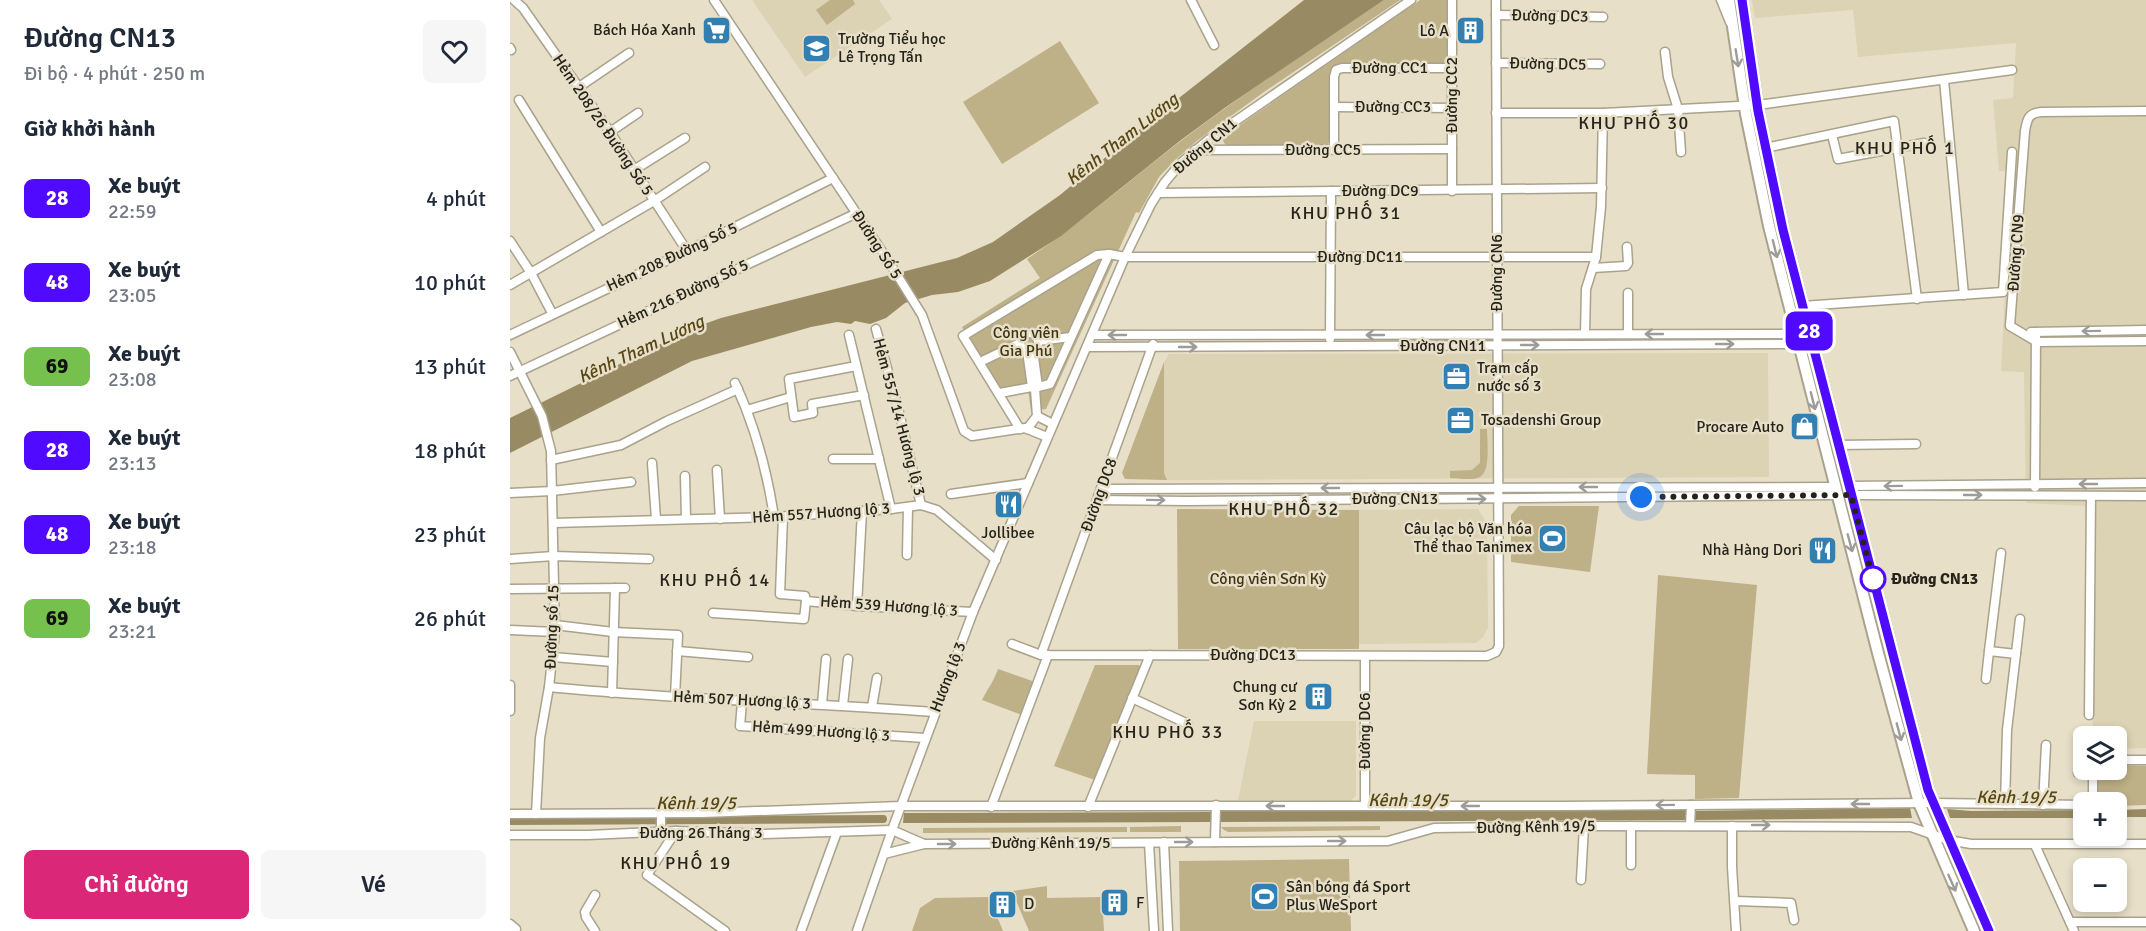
<!DOCTYPE html>
<html lang="vi">
<head>
<meta charset="utf-8">
<style>
  body { margin:0; font-family:Signika,sans-serif; background:#f6f6f7; color:#1f2937; height:100vh; display:flex; flex-direction:column; font-size:22px; white-space:nowrap }
  * { box-sizing:border-box; margin:0 }
  p { font-size:20px; color:#747a83 }
  .icon { flex:none; width:33px; height:33px; fill:none; stroke:currentColor; stroke-width:2; stroke-linecap:round; stroke-linejoin:round }
  .map { position:relative; flex:1; overflow:hidden }
  .details { display:flex; flex-direction:column; background:#fff; width:510px }
  .details>* { flex:none }
  .badge { padding:0 12px; border-radius:9px; font-size:21px; line-height:39px }
  .fabs { position:absolute; left:1563px; top:726px; display:grid; gap:12px }
  .fabs a { display:grid; place-items:center; width:54px; height:54px; border-radius:9px; background:#fff; box-shadow:0 3px 9px #0003; font-size:30px }
  .you { position:absolute; width:30px; height:30px; margin:-15px; border:4px solid #fff; border-radius:50%; background:#1a73e8; box-shadow:0 0 0 9px #1a73e833 }
  .map>.badge { position:absolute; translate:-50% -50%; box-shadow:0 0 0 3px #fff }
  h2 { padding:0 24px; font-size:22px; line-height:54px }
  .round { display:grid; place-items:center; flex:none; width:63px; height:63px; border-radius:9px; background:#f6f6f7 }
  .summary { display:flex; align-items:center; justify-content:space-between; height:102px; padding:0 24px }
  h1 { font-size:28px; font-weight:600; line-height:45px }
  .primary-button { display:flex; gap:12px; margin-top:auto; padding:12px 24px }
  .primary-button a { flex:1; height:69px; border-radius:9px; background:#db2777; color:#fff; font-size:24px; font-weight:600; line-height:69px; text-align:center }
  .primary-button a+a { background:#f6f6f7; color:#1f2937 }
  ul { padding:0; list-style:none }
  li { display:flex; align-items:center; gap:18px; height:84px; padding:0 24px }
  li div { flex:1 }
  li b { display:block; font-size:22px }
  li em { font-style:normal }
  li .badge { min-width:66px; font-weight:700; text-align:center }
  main { display:flex; flex:1; min-height:0 }
  .map>svg:first-child { display:block }
  .built { fill:#dcd2b4 }
  .green { fill:#beb087 }
  .water { fill:#988a62 }
  .lines { fill:none; stroke-linecap:round; stroke-linejoin:round }
  .canal { stroke:#988a62; stroke-width:8 }
  .minor-casing { stroke:#a9a28c; stroke-width:11 }
  .major-casing { stroke:#a9a28c; stroke-width:14 }
  .minor { stroke:#fff; stroke-width:8 }
  .major { stroke:#fff; stroke-width:10 }
  .oneway { stroke:#9d9c98 }
  .line-casing { stroke:#fff; stroke-width:14 }
  .line { stroke:#4f0aff; stroke-width:9 }
  .walk { stroke:#26231a; stroke-width:6; stroke-dasharray:0 10.8 }
  .stop-dot { fill:#fff; stroke:#4f0aff; stroke-width:3 }
  .labels { text-anchor:middle; dominant-baseline:central; stroke-width:5; stroke-linejoin:round; paint-order:stroke }
  .street-label { font-size:16px; fill:#26231a; stroke:#e7dfc8 }
  .poi-label { font-size:16px; fill:#26231a; stroke:#e7dfc8; text-anchor:end }
  .park-label { font-size:16px; fill:#403512; stroke:#e7dfc8 }
  .stop-label { font-size:16px; font-weight:bold; fill:#26231a; stroke:#e7dfc8; text-anchor:start }
  .neighbourhood-label { font-size:18px; letter-spacing:1.5px; fill:#26231a; stroke:#e7dfc8 }
  .water-label { font-size:18px; font-style:italic; fill:#574714; stroke:#e7dfc8 }
</style>
</head>
<body>
<main>
<section class="details">
<div class="summary"><div><h1>Đường CN13</h1><p>Đi bộ · 4 phút · 250 m</p></div><a class="round"><svg class="icon" aria-label="heart" viewBox="0 0 24 24"><path d="M12 20l-8-8c-3-5 5-10 8-4 3-6 11-1 8 4z"/></svg></a></div>
<h2>Giờ khởi hành</h2>
<ul>
<li><span class="badge" style="background:#4f0aff;color:#fff">28</span><div><b>Xe buýt</b><p>22:59</p></div><em>4 phút</em></li>
<li><span class="badge" style="background:#4f0aff;color:#fff">48</span><div><b>Xe buýt</b><p>23:05</p></div><em>10 phút</em></li>
<li><span class="badge" style="background:#76c04d;color:#111">69</span><div><b>Xe buýt</b><p>23:08</p></div><em>13 phút</em></li>
<li><span class="badge" style="background:#4f0aff;color:#fff">28</span><div><b>Xe buýt</b><p>23:13</p></div><em>18 phút</em></li>
<li><span class="badge" style="background:#4f0aff;color:#fff">48</span><div><b>Xe buýt</b><p>23:18</p></div><em>23 phút</em></li>
<li><span class="badge" style="background:#76c04d;color:#111">69</span><div><b>Xe buýt</b><p>23:21</p></div><em>26 phút</em></li>
</ul>
<div class="primary-button"><a>Chỉ đường</a><a>Vé</a></div>
</section>
<div class="map">
<svg width="1636" height="931" viewBox="0 0 1636 931">
  <rect width="100%" height="100%" fill="#e7dfc8"/>
  <g class="built">
    <polygon points="242,0 369,0 382,19 295,77"/>
    <polygon points="1242,0 1636,0 1636,748 1607,749 1606,736 1585,736 1582,719 1575,506 1516,503 1514,372 1491,371 1501,171 1489,171 1483,100 1503,98 1506,43 1348,57 1343,10 1245,18"/>
    <polygon points="1258,353 1259,477 657,480 654,473 654,362 659,354"/>
    <polygon points="968,509 977,524 978,628 973,637 966,643 849,644 849,510"/>
    <polygon points="744,721 846,721 846,796 840,801 728,800"/>
  </g>
  <g class="green">
    <polygon points="320,0 343,0 345,4 317,25 306,10"/>
    <path d="M 874,0 L 890,0 L 754,92 L 688,140 L 665,160 L 649,177 L 629,213 L 626,212 L 536,409 L 521,411 L 518,390 L 492,391 L 452,327 L 530,278 L 517,259 C 571,223 620,180 672,140 C 737,90 807,46 874,0 Z"/>
    <polygon points="910,0 938,0 938,60 936,63 827,65 822,68 819,78 819,142 816,146 717,147 713,141 714,136"/>
    <polygon points="550,41 589,103 492,164 453,102"/>
    <polygon points="654,362 654,473 657,480 615,479 612,473"/>
    <path d="M 970,429 L 977,429 C 977,441 981,471 970,477 C 962,481 949,478 940,478 L 940,471 L 962,470 L 970,463 Z"/>
    <polygon points="1009,506 1089,506 1080,572 1001,562 1001,515"/>
    <polygon points="667,509 849,510 849,649 668,649"/>
    <polygon points="1148,575 1247,585 1229,798 1185,799 1185,775 1137,774"/>
    <polygon points="585,665 629,665 631,669 585,780 544,766"/>
    <path d="M 488,669 L 525,682 L 512,715 L 472,700 C 478,688 483,683 488,669 Z"/>
    <polygon points="1607,765 1636,766 1636,805 1607,806 1606,802 1578,802 1578,770 1606,770"/>
    <polygon points="671,826 671,832 620,832 620,827"/>
    <polygon points="870,826 870,830 718,832 714,830 711,827"/>
    <polygon points="617,827 617,832 413,833 413,828"/>
    <polygon points="839,859 841,931 670,931 669,861"/>
    <polygon points="537,886 537,898 592,897 594,931 519,931 502,891"/>
    <polygon points="479,897 493,931 402,931 410,908 425,898"/>
  </g>
  <g class="water">
    <polygon points="794,0 874,0 716,107 671,140 551,236 480,281 448,292 422,295 395,303 376,318 360,324 345,321 341,324 327,322 301,327 182,361 0,453 0,418 183,328 211,318 447,258 483,242 550,195 637,123"/>
    <polygon points="1400,808 1402,818 1182,820 1182,811"/>
    <polygon points="1437,809 1461,811 1573,810 1573,818 1440,818"/>
    <polygon points="1636,809 1636,817 1607,817 1607,810"/>
    <polygon points="1177,810 1177,820 710,822 709,811"/>
    <polygon points="701,812 701,822 393,823 394,813"/>
  </g>
  <g class="lines">
    <polyline class="canal" points="0,821 373,819"/>
    <defs>
      <g id="minor">
        <polyline points="4,0 13,8 100,132 177,251"/>
        <polyline points="204,0 381,265 412,315 454,431 462,436 515,428 537,437"/>
        <polyline points="681,0 704,45"/>
        <polyline points="942,0 942,191"/>
        <polyline points="1211,0 1220,22"/>
        <polyline points="986,15 1093,17"/>
        <polyline points="0,48 1,50"/>
        <polyline points="1155,52 1158,77 1168,109 1171,152"/>
        <polyline points="986,63 1090,64"/>
        <polyline points="1434,80 1454,295"/>
        <polyline points="69,87 119,53"/>
        <polyline points="9,100 91,232"/>
        <polyline points="824,107 942,108"/>
        <polyline points="986,113 1093,113 1248,105 1502,70"/>
        <polyline points="100,132 128,113"/>
        <polyline points="1322,135 1328,159 1414,143"/>
        <polyline points="1255,148 1384,121 1407,299"/>
        <polyline points="685,150 942,149"/>
        <polyline points="824,150 824,77 826,70 832,68 942,68"/>
        <polyline points="124,170 175,138"/>
        <polyline points="648,193 1092,188"/>
        <polyline points="0,241 21,273 42,313"/>
        <polyline points="1083,268 1116,266 1118,263 1117,247"/>
        <polyline points="0,285 144,201 195,167"/>
        <polyline points="1292,306 1493,292 1502,152"/>
        <polyline points="366,329 387,404 411,505"/>
        <polyline points="1521,332 1636,330"/>
        <circle cx="519" cy="342" r="9"/>
        <polyline points="1075,334 1076,289 1086,257 1091,207 1093,113"/>
        <polyline points="1118,334 1118,293"/>
        <polyline points="0,335 177,251 323,178"/>
        <polyline points="339,335 381,509"/>
        <polyline points="583,335 1286,334"/>
        <polyline points="820,339 821,191"/>
        <polyline points="528,341 561,337"/>
        <path d="M 1527,342 L 1500,326 L 1515,131 C 1517,120 1518,113 1531,112 L 1636,111"/>
        <polyline points="1527,342 1636,341"/>
        <polyline points="577,347 1289,344"/>
        <polyline points="523,350 528,387 525,389 527,416"/>
        <polyline points="517,351 522,387 525,389"/>
        <polyline points="0,352 32,416 41,451 45,632 39,687 30,738 26,814"/>
        <polyline points="470,362 510,343"/>
        <polyline points="346,366 279,379 284,417 303,413 302,404 354,395"/>
        <polyline points="0,376 347,213"/>
        <path d="M 225,383 C 245,426 257,470 264,517"/>
        <polyline points="528,387 540,384 599,254"/>
        <polyline points="490,393 522,387"/>
        <polyline points="237,410 281,397"/>
        <polyline points="510,429 453,336 587,255 599,254 615,257 1086,257"/>
        <polyline points="517,429 527,416 543,424"/>
        <polyline points="1328,445 1406,444"/>
        <polyline points="323,459 369,459"/>
        <polyline points="41,460 111,445 157,421 228,389"/>
        <polyline points="142,463 146,519"/>
        <polyline points="207,470 210,519"/>
        <polyline points="175,476 176,519"/>
        <polyline points="1339,486 1636,483"/>
        <polyline points="1525,487 1526,332"/>
        <polyline points="591,489 1325,487"/>
        <polyline points="0,493 42,491 121,482"/>
        <polyline points="441,494 518,483"/>
        <polyline points="1341,495 1636,496"/>
        <polyline points="587,500 677,501 1328,495"/>
        <polyline points="273,517 270,594 295,596 296,601"/>
        <polyline points="43,523 264,517 381,509 411,505 427,510 486,560"/>
        <polyline points="397,555 398,507"/>
        <polyline points="0,559 44,556 139,559"/>
        <polyline points="0,589 115,588"/>
        <polyline points="296,601 347,606 463,612"/>
        <polyline points="347,606 352,511"/>
        <polyline points="203,613 294,619 296,601"/>
        <polyline points="45,625 103,632 168,635 165,697"/>
        <polyline points="0,630 45,632"/>
        <polyline points="502,644 531,655 977,656 986,652 989,646 986,0"/>
        <polyline points="167,651 238,657"/>
        <polyline points="1479,651 1491,553"/>
        <polyline points="531,655 643,344"/>
        <polyline points="855,656 855,806"/>
        <polyline points="43,657 103,662"/>
        <polyline points="1476,679 1479,651 1506,654"/>
        <polyline points="0,685 0,711"/>
        <path d="M 39,687 C 168,700 296,702 424,712"/>
        <polyline points="102,693 105,588"/>
        <polyline points="622,698 678,724"/>
        <polyline points="232,702 230,726 415,738"/>
        <polyline points="312,704 316,659"/>
        <polyline points="333,705 338,659"/>
        <polyline points="362,707 367,678"/>
        <polyline points="1579,715 1581,496"/>
        <polyline points="1582,736 1582,734"/>
        <polyline points="1606,760 1636,760"/>
        <polyline points="1568,773 1583,775 1583,802"/>
        <polyline points="1495,804 1497,730 1510,619"/>
        <polyline points="1533,805 1536,745"/>
        <polyline points="481,807 538,655"/>
        <polyline points="578,807 640,655"/>
        <polyline points="151,813 151,832"/>
        <polyline points="0,814 192,813 391,806 1053,806 1422,803 1574,805"/>
        <polyline points="1121,826 1121,865"/>
        <polyline points="1180,826 1181,805"/>
        <polyline points="1222,826 1222,867 1226,931"/>
        <polyline points="166,831 137,875 215,931"/>
        <polyline points="0,835 78,835 166,831 254,834 382,830 414,844 878,841 924,828 1074,826 1401,827 1438,840 1461,844 1636,844"/>
        <polyline points="654,842 658,931"/>
        <polyline points="705,842 706,805"/>
        <polyline points="639,843 644,931"/>
        <polyline points="1525,845 1564,931"/>
        <polyline points="374,854 414,844"/>
        <polyline points="1071,880 1074,826"/>
        <polyline points="1225,901 1281,903 1284,920"/>
        <polyline points="1560,922 1636,922"/>
        <polyline points="0,924 6,929 4,931"/>
        <polyline points="85,931 76,917 75,912 85,895"/>
        <polyline points="291,931 327,832"/>
        <polyline points="347,931 382,830 463,612 615,257 641,204 655,182 671,163 698,140 901,0"/>
      </g>
      <g id="major">
        <polyline points="1219,0 1236,114 1259,226 1368,653 1409,803 1464,931"/>
        <polyline points="1232,0 1248,111 1273,230 1418,790 1479,931"/>
      </g>
    </defs>
    <use href="#minor" class="minor-casing"/>
    <use href="#major" class="major-casing"/>
    <use href="#minor" class="minor"/>
    <use href="#major" class="major"/>
  </g>
  <defs><path id="oneway-shaft" d="M-6 0H5M1.5-3L5.5 0L1.5 3" fill="none" stroke-width="1.6" stroke-linecap="round" stroke-linejoin="round" transform="scale(1.5)"/></defs>
  <g class="oneway">
    <use href="#oneway-shaft" transform="translate(1227 58) rotate(81)"/>
    <use href="#oneway-shaft" transform="translate(1265 249) rotate(76)"/>
    <use href="#oneway-shaft" transform="translate(1581 331) rotate(179)"/>
    <use href="#oneway-shaft" transform="translate(1144 334) rotate(-180)"/>
    <use href="#oneway-shaft" transform="translate(607 335) rotate(-180)"/>
    <use href="#oneway-shaft" transform="translate(865 335) rotate(180)"/>
    <use href="#oneway-shaft" transform="translate(1215 344)"/>
    <use href="#oneway-shaft" transform="translate(1020 345)"/>
    <use href="#oneway-shaft" transform="translate(678 347)"/>
    <use href="#oneway-shaft" transform="translate(1303 401) rotate(76)"/>
    <use href="#oneway-shaft" transform="translate(1578 484) rotate(180)"/>
    <use href="#oneway-shaft" transform="translate(1383 486) rotate(179)"/>
    <use href="#oneway-shaft" transform="translate(1078 487) rotate(180)"/>
    <use href="#oneway-shaft" transform="translate(820 488) rotate(180)"/>
    <use href="#oneway-shaft" transform="translate(1463 495)"/>
    <use href="#oneway-shaft" transform="translate(967 499)"/>
    <use href="#oneway-shaft" transform="translate(646 500) rotate(1)"/>
    <use href="#oneway-shaft" transform="translate(1340 543) rotate(75)"/>
    <use href="#oneway-shaft" transform="translate(1389 732) rotate(75)"/>
    <use href="#oneway-shaft" transform="translate(1350 804) rotate(180)"/>
    <use href="#oneway-shaft" transform="translate(1155 805) rotate(179)"/>
    <use href="#oneway-shaft" transform="translate(765 806) rotate(-180)"/>
    <use href="#oneway-shaft" transform="translate(960 806) rotate(-180)"/>
    <use href="#oneway-shaft" transform="translate(1251 825)"/>
    <use href="#oneway-shaft" transform="translate(827 841)"/>
    <use href="#oneway-shaft" transform="translate(674 842)"/>
    <use href="#oneway-shaft" transform="translate(437 844)"/>
    <use href="#oneway-shaft" transform="translate(1442 883) rotate(66)"/>
  </g>
  <g class="lines">
    <defs>
      <polyline id="line" points="1232,0 1248,111 1273,230 1418,790 1479,931"/>
    </defs>
    <use href="#line" class="line-casing"/>
    <use href="#line" class="line"/>
    <polyline class="walk" points="1131,497 1341,495 1363,579"/>
  </g>
  <defs>
    <symbol id="supermarket-square" viewBox="-11 -11 22 22"><rect x="-9" y="-9" width="18" height="18" rx="4" fill="#327fb2" stroke="#e7dfc8"/><path d="M-6-5.5h2.5l.6 2H6L4.5 2H-2.5L-4.4-4H-6ZM-1.5 3.2a1.3 1.3 0 1 0 .1 0ZM3 3.2a1.3 1.3 0 1 0 .1 0Z" fill="#fff"/></symbol>
    <symbol id="building-square" viewBox="-11 -11 22 22"><rect x="-9" y="-9" width="18" height="18" rx="4" fill="#327fb2" stroke="#e7dfc8"/><path d="M-4-6H4V6H1V3H-1V6H-4ZM-2.5-4.3h1.7v1.8h-1.7ZM.8-4.3h1.7v1.8H.8ZM-2.5-1h1.7V.8h-1.7ZM.8-1h1.7V.8H.8Z" fill="#fff"/></symbol>
    <symbol id="school-square" viewBox="-11 -11 22 22"><rect x="-9" y="-9" width="18" height="18" rx="4" fill="#327fb2" stroke="#e7dfc8"/><path d="M0-5L7-2L0 1L-7-2ZM-4 1L0 2.5L4 1V4Q0 6-4 4Z" fill="#fff"/></symbol>
    <symbol id="office-square" viewBox="-11 -11 22 22"><rect x="-9" y="-9" width="18" height="18" rx="4" fill="#327fb2" stroke="#e7dfc8"/><path d="M-6-3h4V-5.5h4V-3h4V5H-6ZM-1-4.5V-3h2v-1.5ZM-6 0V1H6V0Z" fill="#fff"/></symbol>
    <symbol id="shop-square" viewBox="-11 -11 22 22"><rect x="-9" y="-9" width="18" height="18" rx="4" fill="#327fb2" stroke="#e7dfc8"/><path d="M-5-2.5h2.3a2.7 3.5 0 0 1 5.4 0H5L5.5 6h-11ZM-1.5-2.5h3a1.5 2.3 0 0 0-3 0Z" fill="#fff"/></symbol>
    <symbol id="restaurant-square" viewBox="-11 -11 22 22"><rect x="-9" y="-9" width="18" height="18" rx="4" fill="#327fb2" stroke="#e7dfc8"/><path d="M-5-6h1v4h1v-4h1v4h1v-4h1v5L-1.5 .5V6h-2V.5L-5-1ZM5-6V6H3V1.5H1.5Q1.5-4 5-6Z" fill="#fff"/></symbol>
    <symbol id="stadium-square" viewBox="-11 -11 22 22"><rect x="-9" y="-9" width="18" height="18" rx="4" fill="#327fb2" stroke="#e7dfc8"/><path d="M0-5a6.5 5 0 1 0 0 10a6.5 5 0 1 0 0-10ZM-3.5-1.8h7v3.6h-7Z" fill="#fff"/></symbol>
  </defs>
  <g fill-rule="evenodd">
    <use href="#supermarket-square" x="190" y="14" width="33" height="33"/>
    <use href="#building-square" x="944" y="14" width="33" height="33"/>
    <use href="#school-square" x="290" y="32" width="33" height="33"/>
    <use href="#office-square" x="930" y="360" width="33" height="33"/>
    <use href="#office-square" x="934" y="404" width="33" height="33"/>
    <use href="#shop-square" x="1278" y="410" width="33" height="33"/>
    <use href="#restaurant-square" x="482" y="488" width="33" height="33"/>
    <use href="#stadium-square" x="1026" y="522" width="33" height="33"/>
    <use href="#restaurant-square" x="1296" y="534" width="33" height="33"/>
    <use href="#building-square" x="792" y="680" width="33" height="33"/>
    <use href="#stadium-square" x="738" y="880" width="33" height="33"/>
    <use href="#building-square" x="588" y="886" width="33" height="33"/>
    <use href="#building-square" x="476" y="888" width="33" height="33"/>
  </g>
  <circle class="stop-dot" cx="1363" cy="579" r="12"/>
  <g class="labels">
    <g class="street-label">
      <text transform="translate(1040 16) rotate(1)">Đường DC3</text>
      <text transform="translate(1038 64) rotate(1)">Đường DC5</text>
      <text x="880" y="68">Đường CC1</text>
      <text transform="translate(942 95) rotate(-90)">Đường CC2</text>
      <text x="883" y="107">Đường CC3</text>
      <text transform="translate(93 125) rotate(56)">Hẻm 208/26 Đường Số 5</text>
      <text transform="translate(695 146) rotate(-40)">Đường CN1</text>
      <text x="813" y="150">Đường CC5</text>
      <text x="870" y="191">Đường DC9</text>
      <text transform="translate(367 245) rotate(57)">Đường Số 5</text>
      <text transform="translate(1506 253) rotate(-86)">Đường CN9</text>
      <text transform="translate(162 257) rotate(-25)">Hẻm 208 Đường Số 5</text>
      <text x="850" y="257">Đường DC11</text>
      <text transform="translate(987 273) rotate(-90)">Đường CN6</text>
      <text transform="translate(173 294) rotate(-25)">Hẻm 216 Đường Số 5</text>
      <text x="933" y="346">Đường CN11</text>
      <text transform="translate(389 417) rotate(75)">Hẻm 557/14 Hương lộ 3</text>
      <text transform="translate(589 495) rotate(-70)">Đường DC8</text>
      <text x="885" y="499">Đường CN13</text>
      <text transform="translate(311 513) rotate(-4)">Hẻm 557 Hương lộ 3</text>
      <text transform="translate(379 606) rotate(4)">Hẻm 539 Hương lộ 3</text>
      <text transform="translate(42 627) rotate(-88)">Đường số 15</text>
      <text x="743" y="655">Đường DC13</text>
      <text transform="translate(438 677) rotate(-69)">Hương lộ 3</text>
      <text transform="translate(232 700) rotate(3)">Hẻm 507 Hương lộ 3</text>
      <text transform="translate(311 731) rotate(4)">Hẻm 499 Hương lộ 3</text>
      <text transform="translate(855 731) rotate(-90)">Đường DC6</text>
      <text transform="translate(1026 827) rotate(-1)">Đường Kênh 19/5</text>
      <text x="191" y="833">Đường 26 Tháng 3</text>
      <text x="541" y="843">Đường Kênh 19/5</text>
    </g>
    <g class="poi-label">
      <text x="186" y="30">Bách Hóa Xanh</text>
      <text x="939" y="31">Lô A</text>
      <text x="328" y="39" text-anchor="start">Trường Tiểu học<tspan x="328" dy="18">Lê Trọng Tấn</tspan></text>
      <text x="967" y="368" text-anchor="start">Trạm cấp<tspan x="967" dy="18">nước số 3</tspan></text>
      <text x="971" y="420" text-anchor="start">Tosadenshi Group</text>
      <text x="1274" y="427">Procare Auto</text>
      <text x="1022" y="529">Câu lạc bộ Văn hóa<tspan x="1022" dy="18">Thể thao Tanimex</tspan></text>
      <text x="498" y="533" text-anchor="middle">Jollibee</text>
      <text x="1292" y="550">Nhà Hàng Dori</text>
      <text x="787" y="687">Chung cư<tspan x="787" dy="18">Sơn Kỳ 2</tspan></text>
      <text x="776" y="887" text-anchor="start">Sân bóng đá Sport<tspan x="776" dy="18">Plus WeSport</tspan></text>
      <text x="626" y="903" text-anchor="start">F</text>
      <text x="514" y="904" text-anchor="start">D</text>
    </g>
    <g class="park-label">
      <text x="516" y="333">Công viên<tspan x="516" dy="18">Gia Phú</tspan></text>
      <text x="758" y="579">Công viên Sơn Kỳ</text>
    </g>
    <g class="stop-label">
      <text x="1381" y="579">Đường CN13</text>
    </g>
    <g class="neighbourhood-label">
      <text x="1124" y="123">KHU PHỐ 30</text>
      <text x="1395" y="148">KHU PHỐ 1</text>
      <text x="836" y="213">KHU PHỐ 31</text>
      <text x="774" y="509">KHU PHỐ 32</text>
      <text x="205" y="580">KHU PHỐ 14</text>
      <text x="658" y="732">KHU PHỐ 33</text>
      <text x="166" y="863">KHU PHỐ 19</text>
    </g>
    <g class="water-label">
      <text transform="translate(612 139) rotate(-38)">Kênh Tham Lương</text>
      <text transform="translate(131 349) rotate(-25)">Kênh Tham Lương</text>
      <text x="1506" y="797">Kênh 19/5</text>
      <text x="898" y="800">Kênh 19/5</text>
      <text x="186" y="803">Kênh 19/5</text>
    </g>
  </g>
</svg>
<div class="fabs">
<a><svg class="icon" aria-label="layers" viewBox="0 0 24 24"><path d="M12 4l9 5-9 5-9-5zM3 14l9 5 9-5"/></svg></a>
<a>+</a>
<a>−</a>
</div>
<div class="you" style="left:1131px;top:497px"></div>
<b class="badge" style="left:1299px;top:331px;background:#4f0aff;color:#fff">28</b>
</div>
</main>
</body>
</html>
